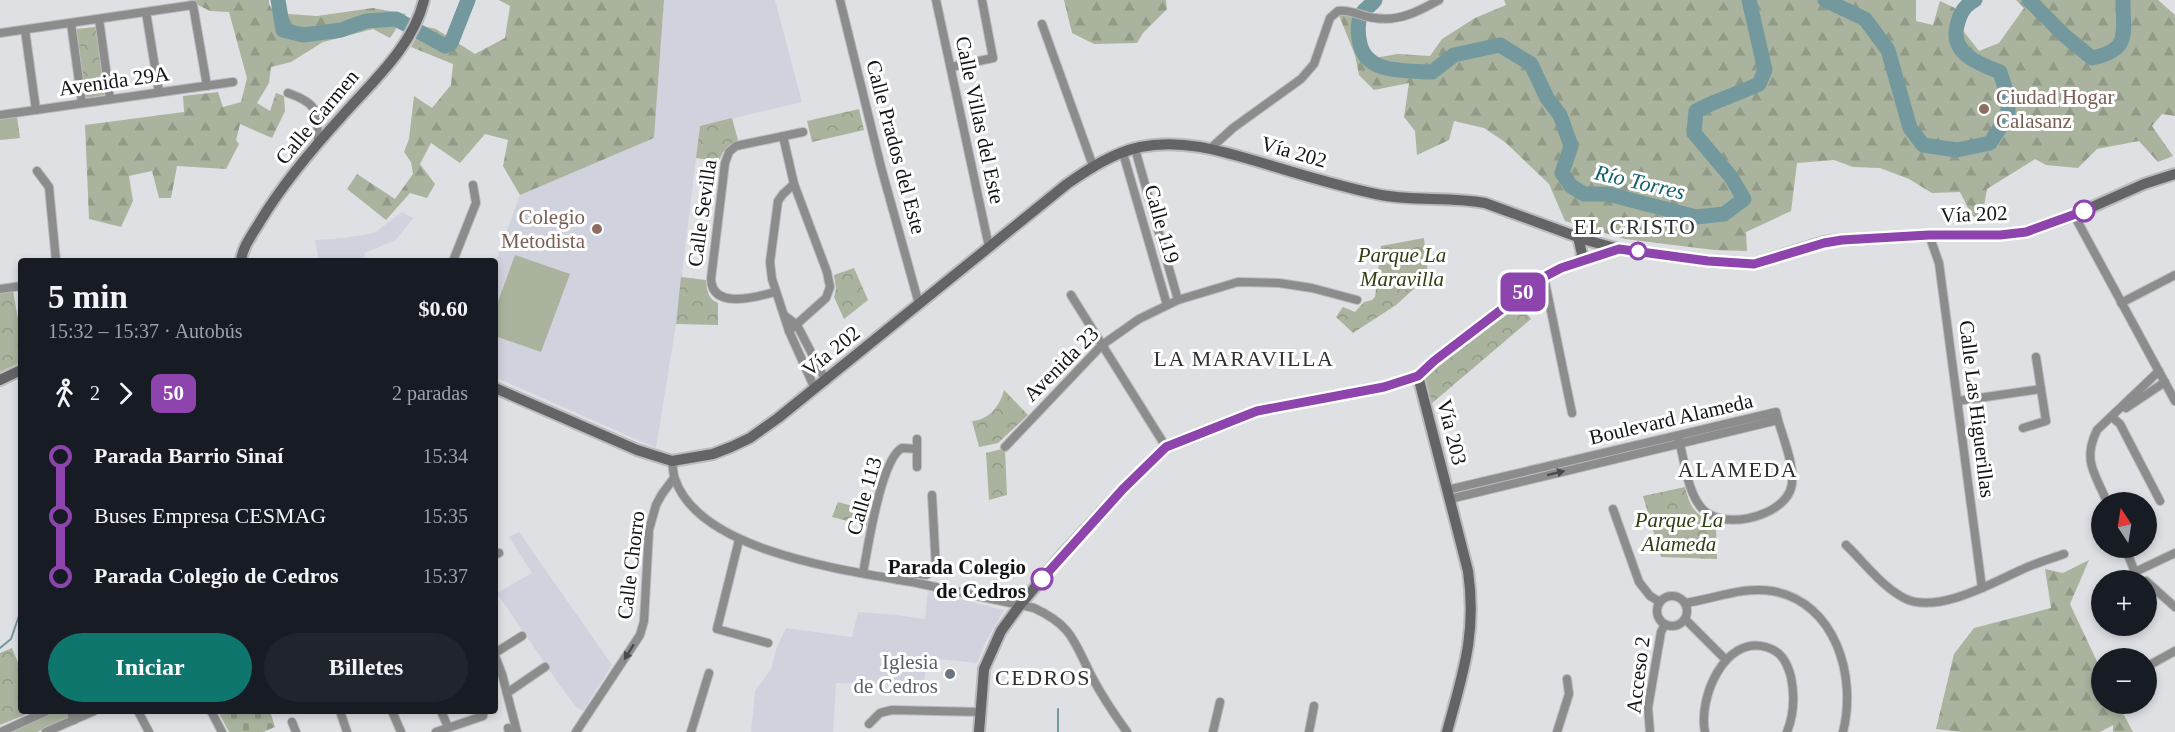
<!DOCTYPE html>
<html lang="es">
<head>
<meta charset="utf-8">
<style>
  body { margin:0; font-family:"Times New Roman",serif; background:#20242c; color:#f1f3f6; height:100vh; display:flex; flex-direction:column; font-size:22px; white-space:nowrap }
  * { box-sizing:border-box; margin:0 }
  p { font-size:20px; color:#9ea1a6 }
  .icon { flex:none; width:33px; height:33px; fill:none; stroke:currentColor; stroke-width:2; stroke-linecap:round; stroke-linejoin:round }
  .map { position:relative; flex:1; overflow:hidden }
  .side { position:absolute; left:18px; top:258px; width:480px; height:456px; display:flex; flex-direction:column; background:#171b24; border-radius:6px; box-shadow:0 3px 9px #0003 }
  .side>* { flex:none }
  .badge { padding:0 12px; border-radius:9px; font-size:21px; line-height:39px }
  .needle { width:39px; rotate:348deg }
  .buttons { position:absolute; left:2091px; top:492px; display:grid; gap:12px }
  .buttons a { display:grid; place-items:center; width:66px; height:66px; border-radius:50%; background:#171b24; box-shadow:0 3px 9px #0003; font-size:30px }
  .map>.badge { position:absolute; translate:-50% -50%; box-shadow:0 0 0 3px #fff }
  .legs { display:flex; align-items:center; gap:9px; height:66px; padding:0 30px; font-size:20px }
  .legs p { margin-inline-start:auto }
  .head { display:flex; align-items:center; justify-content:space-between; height:102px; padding:0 30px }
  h1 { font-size:33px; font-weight:700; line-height:45px }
  .cta { display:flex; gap:12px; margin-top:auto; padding:12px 30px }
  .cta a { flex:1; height:69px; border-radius:36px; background:#0f766e; color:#fff; font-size:24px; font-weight:700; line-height:69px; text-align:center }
  .cta a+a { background:#20242c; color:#f1f3f6 }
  ul { padding:0 30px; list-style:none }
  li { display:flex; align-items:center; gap:21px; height:60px; font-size:22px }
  li i { display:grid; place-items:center; width:9px; height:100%; margin:0 8px; background:currentColor }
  li i::after { content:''; width:15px; height:15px; margin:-8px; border:4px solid; border-radius:50%; background:#171b24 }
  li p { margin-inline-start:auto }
  li:first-child i { background:linear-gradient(#0000 50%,currentColor 0) }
  li:last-child i { background:linear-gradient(currentColor 50%,#0000 0) }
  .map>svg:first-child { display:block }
  .built { fill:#d0d3dd }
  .green { fill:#a9b39e }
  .forest { fill:url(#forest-firs) }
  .cemetery { fill:url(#cemetery-stones) }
  .park { fill:url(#park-crowns) }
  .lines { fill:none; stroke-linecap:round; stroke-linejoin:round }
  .stream { stroke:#73999f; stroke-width:2 }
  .river { stroke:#73999f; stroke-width:15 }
  .street-casing { stroke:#babbbe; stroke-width:10 }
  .secondary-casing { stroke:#babbbe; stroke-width:14 }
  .street { stroke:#8c8c8d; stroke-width:8 }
  .secondary { stroke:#646466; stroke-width:10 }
  .oneway { fill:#494a4b }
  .line-1-casing { stroke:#fff; stroke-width:14 }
  .line-1 { stroke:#8e44ad; stroke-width:9 }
  .education-dot { fill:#8d6e63; stroke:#fff; stroke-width:2 }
  .stop-1-dot { fill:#fff; stroke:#8e44ad; stroke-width:3 }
  .worship-dot { fill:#6b7280; stroke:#fff; stroke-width:2 }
  .labels { text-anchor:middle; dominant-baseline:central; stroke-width:6; stroke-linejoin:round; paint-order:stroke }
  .street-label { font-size:21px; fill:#131415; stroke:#fff }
  .education-label { font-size:21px; fill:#785e54; stroke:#fff; text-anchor:start }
  .park-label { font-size:21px; font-style:italic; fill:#2e4114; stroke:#fff }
  .stop-label { font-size:21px; font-weight:bold; fill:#131415; stroke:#fff; text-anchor:end }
  .worship-label { font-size:21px; fill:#5b616d; stroke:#fff; text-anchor:end }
  .water-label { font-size:22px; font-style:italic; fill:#10616a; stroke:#fff }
  .neighbourhood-label { font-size:22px; letter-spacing:1.5px; fill:#2f3032; stroke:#fff }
</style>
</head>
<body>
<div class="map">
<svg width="2175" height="732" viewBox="0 0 2175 732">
  <defs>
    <pattern id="forest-firs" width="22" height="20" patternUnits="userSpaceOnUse" patternTransform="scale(1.5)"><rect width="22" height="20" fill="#a9b39e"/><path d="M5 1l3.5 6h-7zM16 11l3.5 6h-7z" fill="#919987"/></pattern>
    <pattern id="cemetery-stones" width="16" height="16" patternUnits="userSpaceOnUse" patternTransform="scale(1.5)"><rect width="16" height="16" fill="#a9b39e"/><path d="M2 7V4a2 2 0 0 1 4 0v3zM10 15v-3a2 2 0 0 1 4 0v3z" fill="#919987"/></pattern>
    <pattern id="park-crowns" width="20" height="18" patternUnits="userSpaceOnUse" patternTransform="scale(1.5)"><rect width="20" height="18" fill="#a9b39e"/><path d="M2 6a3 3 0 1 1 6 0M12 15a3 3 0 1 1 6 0" fill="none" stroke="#919987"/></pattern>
  </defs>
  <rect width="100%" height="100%" fill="#dfe0e3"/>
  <g class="built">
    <polygon points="664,0 775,0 802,102 700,126 676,324 656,448 495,377 495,264 520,195 654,138"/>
    <polygon points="402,212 413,218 396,240 365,253 362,261 319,261 315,240 344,238 374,233"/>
    <polygon points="519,532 612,665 583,711 577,708 561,687 497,593 532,573 509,537"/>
    <polygon points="928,591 1004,610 985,643 977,663 927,658 924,685 836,683 833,732 751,732 755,691 771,669 777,647 786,628 852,637 858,612 895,615 925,619"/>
  </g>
  <g class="green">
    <polygon points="515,255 570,274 541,352 495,336 495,310"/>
    <polygon points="57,711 66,711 70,718 37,732 9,732"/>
  </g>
  <g class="forest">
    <polygon points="188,0 269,0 269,4 274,13 317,16 373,8 406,14 390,38 373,29 323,42 291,62 271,67 269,83 257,103 270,111 276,93 284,96 285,111 272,138 240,124 236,140 239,144 226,169 177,166 171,198 159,198 152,171 129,176 133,201 121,227 89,219 85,125 184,112 183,96 218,92 223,107 241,102 247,78 229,12 210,11"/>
    <polygon points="499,0 664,0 654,138 520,195 503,166 508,140 485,134 460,163 431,143 420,164 435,184 427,198 410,193 386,220 347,189 357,174 395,199 413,174 411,162 404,152 409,139 414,96 432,108 451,85 453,64 411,47 423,26 436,29 475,54 505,38 510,6"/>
    <polygon points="1064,0 1166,0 1167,9 1143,33 1137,43 1094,44 1072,33"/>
    <polygon points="1504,0 1916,0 1916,21 1933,25 1940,1 1955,8 1954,19 1979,51 1999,43 2024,8 2016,0 2158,0 2175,15 2175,116 2162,114 2152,126 2173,156 2158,162 2139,141 2097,149 2078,168 2046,165 2035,159 1987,189 1982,218 1972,216 1960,192 1932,193 1909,179 1880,168 1853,167 1834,160 1797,163 1791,211 1746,232 1747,251 1714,250 1625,239 1565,221 1549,184 1505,142 1484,128 1454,121 1449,140 1417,155 1415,131 1404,117 1409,83 1374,90 1359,75 1355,55 1338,13 1353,12 1368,59 1398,54 1430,56 1442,39 1475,18 1506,5"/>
    <polygon points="2089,560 2070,604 2101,670 2102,704 2118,704 2133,732 2113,732 2113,725 2100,732 1961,732 1936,729 1954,654 1974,628 2051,608 2045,569 2063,573"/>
  </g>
  <polygon class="cemetery" points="218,711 270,711 275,727 263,732 229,732"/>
  <g class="park">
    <polygon points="96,27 105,95 85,98 76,29"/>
    <polygon points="859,109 864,130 812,142 807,121"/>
    <polygon points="17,117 20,138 0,140 0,119"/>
    <polygon points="732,118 738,140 723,152 719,161 696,158 700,126"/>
    <polygon points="1424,238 1428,276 1396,305 1353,333 1336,317 1343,307 1355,312 1364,302 1372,300 1375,297 1381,246"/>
    <polygon points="854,268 868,300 844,319 834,297 836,289 834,275"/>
    <path d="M 681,277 L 706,280 C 707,291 708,299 718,303 L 718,325 L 676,324 Z"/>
    <polygon points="13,291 21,336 21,362 0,372 0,293"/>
    <polygon points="1520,305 1531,319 1431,404 1424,379 1428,373"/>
    <path d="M 1004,390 L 1028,415 L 998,443 L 979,447 L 972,421 C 989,420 1000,406 1004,390 Z"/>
    <polygon points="1002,449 1005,451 1007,495 989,500 986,453"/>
    <path d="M 1685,487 C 1691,510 1695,514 1716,524 L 1717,559 L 1661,557 L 1643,496 Z"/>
    <polygon points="838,502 870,511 867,526 832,517"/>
    <polygon points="12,648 21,670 21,711 34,711 0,725 0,653"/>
  </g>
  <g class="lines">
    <g class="stream">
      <polyline points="21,572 21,577"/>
      <polyline points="0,648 11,639 21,610"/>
      <polyline points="1058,709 1058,732"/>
    </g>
    <g class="river">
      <polyline points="278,0 283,30 303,35 341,30 366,21 396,19 445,46 451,43 468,0"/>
      <path d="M 1375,0 C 1371,6 1362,10 1360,17 C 1357,26 1358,35 1360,44 C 1367,75 1408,70 1432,72 L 1454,55 L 1500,45 L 1531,64 L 1547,98 L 1560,115 L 1571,146 L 1562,173 L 1571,186 L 1584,194 L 1608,194 L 1696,217 L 1724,214 L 1744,199 L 1731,177 L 1694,133 L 1696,111 C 1716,100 1738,94 1759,84 L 1765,70 L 1749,0"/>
      <path d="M 1825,0 L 1865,19 L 1888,50 L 1910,128 L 1923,145 L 1957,150 L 1990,143 L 2008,115 L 2008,97 L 2000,72 C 1979,64 1950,53 1957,26 C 1960,13 1964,6 1975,0"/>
      <path d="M 2029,0 L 2065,36 L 2092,58 C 2131,50 2123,34 2123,0"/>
    </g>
    <defs>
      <g id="street">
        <polyline points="840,0 881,167 919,304"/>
        <polyline points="936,0 989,247"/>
        <polyline points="146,12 159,92"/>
        <polyline points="99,19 110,99"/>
        <polyline points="71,23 82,103"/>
        <polyline points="1042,24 1093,166"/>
        <polyline points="25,30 36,110"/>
        <polyline points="0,33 193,5 207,86"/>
        <polyline points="951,67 993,58 982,0"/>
        <path d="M 288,93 C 320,104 317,112 318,143"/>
        <polyline points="0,115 233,82"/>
        <polyline points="783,136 794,184 827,272 830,287 826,298 789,331"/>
        <path d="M 1211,148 L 1233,128 L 1301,79 L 1314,64 L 1330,18 L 1338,11 C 1351,9 1362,17 1375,18 C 1399,22 1419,11 1439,0"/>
        <polyline points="1135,149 1178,300"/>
        <polyline points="1123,153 1167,305"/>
        <polyline points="37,171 49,187 56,261"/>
        <polyline points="794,184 783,194 778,201 770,262 772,279 789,331 815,389"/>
        <polyline points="2074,215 2175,401"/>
        <polyline points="1929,235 1939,263 1982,588"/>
        <polyline points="453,261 476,203 473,185"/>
        <polyline points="1544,277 1572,413"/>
        <polyline points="0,289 21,286"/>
        <path d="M 775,292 C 756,297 712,310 711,279 L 725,163 L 729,152 L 736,146 L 803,132"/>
        <polyline points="1071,295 1166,447"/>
        <polyline points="2121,303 2175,275"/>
        <polyline points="785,316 797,325 826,381"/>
        <polyline points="1958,401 2041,389"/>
        <polyline points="2126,408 2165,382"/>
        <polyline points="2112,417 2120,424 2160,501"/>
        <polyline points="2023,428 2046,421 2036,357"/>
        <polyline points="917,439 917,467"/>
        <path d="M 1679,441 C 1685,462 1687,489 1700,506 C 1718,532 1779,518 1790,491 C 1798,473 1783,438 1778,420"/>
        <polyline points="1005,447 1102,345 1139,319 1178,300 1238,282 1279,283 1312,288 1357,300"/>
        <path d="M 672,461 C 673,467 673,474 675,479 C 700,553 851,571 917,583 C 956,591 995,600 1034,608 C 1073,626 1074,642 1092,677 C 1102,696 1114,714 1127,732"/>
        <polyline points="1447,490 1776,412 1778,420 1450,499"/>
        <path d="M 2107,502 C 2095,473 2082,461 2097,430 L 2159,371"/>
        <polyline points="1613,509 1639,582 1650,596 1660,602"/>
        <polyline points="739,540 717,629 768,643"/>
        <path d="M 1846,545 C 1864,562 1881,586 1904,598 C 1936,615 1992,583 2021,570 C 2035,563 2050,559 2064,554"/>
        <polyline points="2125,548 2135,572 2133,580"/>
        <polyline points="495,555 499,553"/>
        <polyline points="2135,572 2175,553"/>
        <path d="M 863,573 C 868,547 881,459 902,448 L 917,449"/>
        <polyline points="898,580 902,572 926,575 936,569 932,495"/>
        <polyline points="2146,581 2175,607"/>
        <circle cx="1672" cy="611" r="15"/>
        <path d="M 1685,603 C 1714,599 1743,586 1772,591 C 1836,602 1857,677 1843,732"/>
        <polyline points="1685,619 1726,660"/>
        <polyline points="495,653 522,636"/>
        <polyline points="495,656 502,674 517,732"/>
        <polyline points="2146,667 2175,651"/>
        <polyline points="507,693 545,667"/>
        <polyline points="70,711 74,720"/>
        <polyline points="138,711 149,732"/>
        <polyline points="211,711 222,732"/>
        <polyline points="340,711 347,732"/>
        <polyline points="392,711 401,732"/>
        <polyline points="441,711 448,727"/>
        <polyline points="292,722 296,732"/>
        <polyline points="869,724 880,713 892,710 980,712"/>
        <polyline points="508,728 509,732"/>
        <polyline points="1,732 47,711"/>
        <polyline points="46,732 94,711"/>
        <polyline points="436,732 483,716 484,711"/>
        <polyline points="576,732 640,635 644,621 649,530 656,505 662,494 674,478"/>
        <polyline points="691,732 709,673"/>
        <polyline points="1213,732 1220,702"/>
        <polyline points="1309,732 1314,706"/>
        <polyline points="1557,732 1569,694 1567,679"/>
        <polyline points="1650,732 1648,708 1661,632 1665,624"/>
        <path d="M 1705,732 C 1698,699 1724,635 1766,647 C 1781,651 1787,662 1791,677 C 1795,696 1794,714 1787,732"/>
      </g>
      <g id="secondary">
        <polyline points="1578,237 1582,254 1580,261"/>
        <path d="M 241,261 C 242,247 254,232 261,220 C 284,182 313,148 343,115 C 373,81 413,46 424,0"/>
        <path d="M 1418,376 L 1468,571 C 1477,633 1463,673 1447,732"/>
        <polyline points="0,380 21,370"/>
        <path d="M 495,388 L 637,450 L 672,461 L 713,454 L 731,447 L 750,438 L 778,418 L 1067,184 C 1090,168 1113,153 1140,147 C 1183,138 1225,152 1266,164 C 1302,175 1339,186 1376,194 C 1412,202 1449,196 1485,203 L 1586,240 L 1619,249 L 1708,261 L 1754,264 L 1824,242 L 1842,240 L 1929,235 L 2000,235 L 2026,232 L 2074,215 L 2144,184 L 2175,174"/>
        <polyline points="979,732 984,669 1001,631 1020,605 1062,555 1123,489 1166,447 1257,411 1384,387 1418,376 1434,361 1544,277 1561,268 1618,249"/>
      </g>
    </defs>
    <use href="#street" class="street-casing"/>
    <use href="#secondary" class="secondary-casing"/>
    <use href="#street" class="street"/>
    <use href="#secondary" class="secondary"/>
  </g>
  <defs><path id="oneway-solid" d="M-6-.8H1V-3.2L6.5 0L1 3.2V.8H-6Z" transform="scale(1.5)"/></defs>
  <g class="oneway">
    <use href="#oneway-solid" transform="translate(1556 473) rotate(-14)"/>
    <use href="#oneway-solid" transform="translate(629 652) rotate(122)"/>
  </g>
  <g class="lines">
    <defs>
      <polyline id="line-1" points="1042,579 1123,489 1166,447 1257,411 1384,387 1418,376 1434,361 1544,277 1561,268 1619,249 1708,261 1754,264 1824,243 1842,240 1929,235 2000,235 2026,232 2084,211"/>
    </defs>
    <use href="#line-1" class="line-1-casing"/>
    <use href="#line-1" class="line-1"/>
  </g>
  <g class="education-dot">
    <circle cx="1984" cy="109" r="6"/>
    <circle cx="597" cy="229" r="6"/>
  </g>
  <g class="stop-1-dot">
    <circle cx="2084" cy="211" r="10"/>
    <circle cx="1638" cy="251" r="8"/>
    <circle cx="1042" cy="579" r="10"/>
  </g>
  <circle class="worship-dot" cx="950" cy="674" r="6"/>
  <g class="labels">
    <g class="street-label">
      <text transform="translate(114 81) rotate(-8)">Avenida 29A</text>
      <text transform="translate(317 117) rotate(-50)">Calle Carmen</text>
      <text transform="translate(980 120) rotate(78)">Calle Villas del Este</text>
      <text transform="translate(896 147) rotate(75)">Calle Prados del Este</text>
      <text transform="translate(1294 152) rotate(16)">Vía 202</text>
      <text transform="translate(702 213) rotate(-82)">Calle Sevilla</text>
      <text transform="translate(1974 214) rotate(-2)">Vía 202</text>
      <text transform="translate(1162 224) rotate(74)">Calle 119</text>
      <text transform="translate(831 351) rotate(-39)">Vía 202</text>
      <text transform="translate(1061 364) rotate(-45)">Avenida 23</text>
      <text transform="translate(1977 409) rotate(83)">Calle Las Higuerillas</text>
      <text transform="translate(1671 419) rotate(-13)">Boulevard Alameda</text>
      <text transform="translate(1452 432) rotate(76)">Vía 203</text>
      <text transform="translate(864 496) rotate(-74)">Calle 113</text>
      <text transform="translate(631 565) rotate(-83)">Calle Chorro</text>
      <text transform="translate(1638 675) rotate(-83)">Acceso 2</text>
    </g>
    <g class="education-label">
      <text x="1996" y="97">Ciudad Hogar<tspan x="1996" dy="24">Calasanz</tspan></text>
      <text x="585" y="217" text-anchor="end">Colegio<tspan x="585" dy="24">Metodista</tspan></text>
    </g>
    <g class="park-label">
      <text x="1402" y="255">Parque La<tspan x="1402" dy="24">Maravilla</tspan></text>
      <text x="1679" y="520">Parque La<tspan x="1679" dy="24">Alameda</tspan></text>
    </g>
    <g class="stop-label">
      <text x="1026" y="567">Parada Colegio<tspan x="1026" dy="24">de Cedros</tspan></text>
    </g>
    <g class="worship-label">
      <text x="938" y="662">Iglesia<tspan x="938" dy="24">de Cedros</tspan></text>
    </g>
    <g class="water-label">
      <text transform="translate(1640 182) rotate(13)">Río Torres</text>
    </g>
    <g class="neighbourhood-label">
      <text x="1635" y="226">EL CRISTO</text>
      <text x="1244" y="358">LA MARAVILLA</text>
      <text x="1738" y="469">ALAMEDA</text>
      <text x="1043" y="677">CEDROS</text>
    </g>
  </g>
</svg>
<div class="buttons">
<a><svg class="needle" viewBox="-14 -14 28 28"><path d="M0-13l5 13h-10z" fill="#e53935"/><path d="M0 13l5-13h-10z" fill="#9ea1a6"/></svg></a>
<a>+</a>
<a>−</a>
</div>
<b class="badge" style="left:1523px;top:292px;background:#8e44ad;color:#fff">50</b>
<section class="side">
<div class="head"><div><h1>5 min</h1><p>15:32 – 15:37 · Autobús</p></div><b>$0.60</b></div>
<div class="legs"><svg class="icon" aria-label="walk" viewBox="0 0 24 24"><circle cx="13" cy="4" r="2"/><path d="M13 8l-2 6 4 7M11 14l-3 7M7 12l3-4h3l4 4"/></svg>2<svg class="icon" aria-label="forward" viewBox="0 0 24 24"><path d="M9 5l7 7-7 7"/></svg><b class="badge" style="background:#8e44ad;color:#fff">50</b><p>2 paradas</p></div>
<ul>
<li><i style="color:#8e44ad"></i><b>Parada Barrio Sinaí</b><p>15:34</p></li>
<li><i style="color:#8e44ad"></i><span>Buses Empresa CESMAG</span><p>15:35</p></li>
<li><i style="color:#8e44ad"></i><b>Parada Colegio de Cedros</b><p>15:37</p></li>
</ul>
<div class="cta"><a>Iniciar</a><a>Billetes</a></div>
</section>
</div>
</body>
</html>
